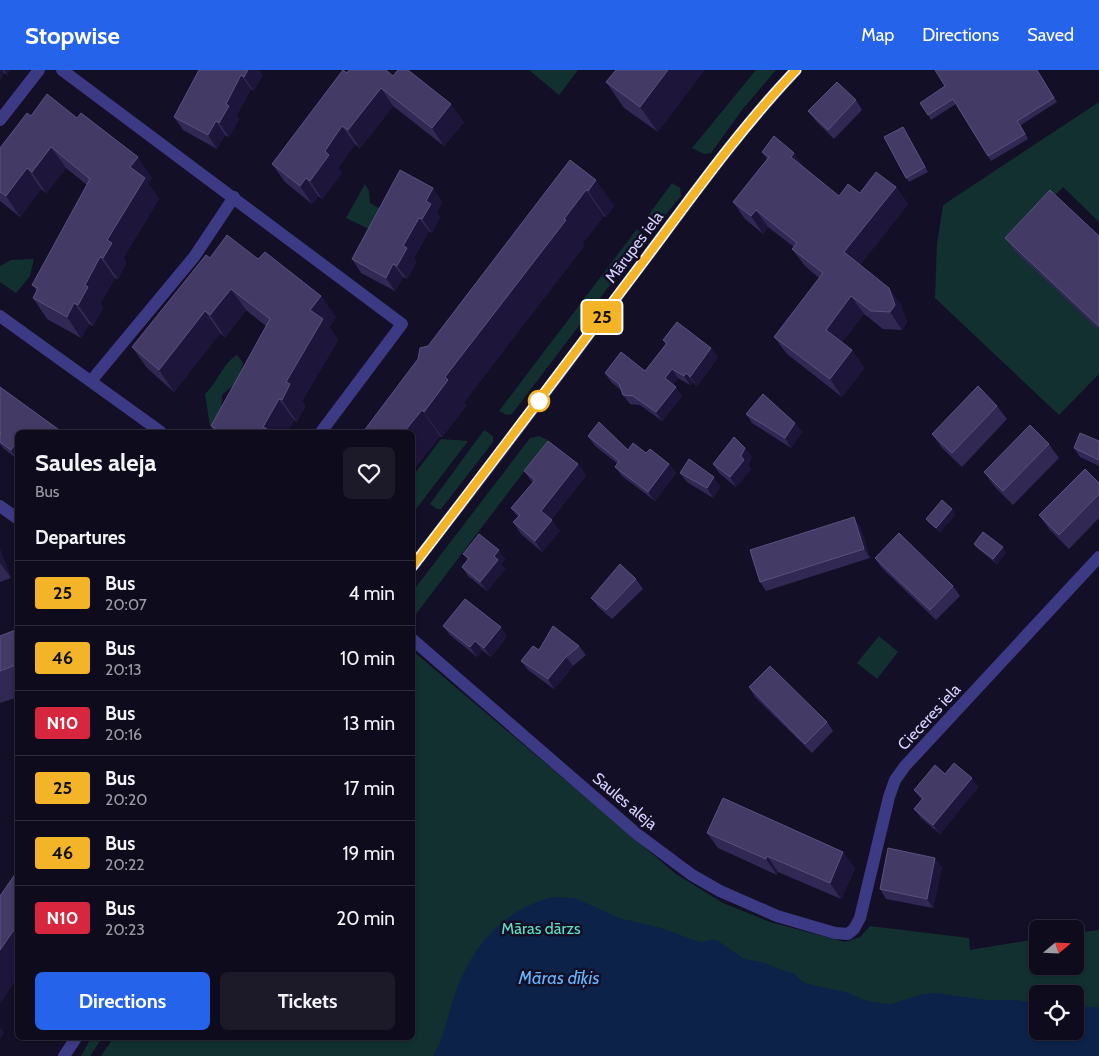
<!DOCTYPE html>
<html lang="en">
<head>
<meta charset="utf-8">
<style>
  body { margin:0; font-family:Cabin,sans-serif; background:#1c1929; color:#f1f3f6; height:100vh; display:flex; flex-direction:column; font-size:19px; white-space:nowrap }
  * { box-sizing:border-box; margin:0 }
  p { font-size:16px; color:#9b9ba3 }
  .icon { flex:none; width:28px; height:28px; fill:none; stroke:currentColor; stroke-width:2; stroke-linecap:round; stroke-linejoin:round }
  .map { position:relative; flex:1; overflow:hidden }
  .details { position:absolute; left:15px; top:360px; width:400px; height:610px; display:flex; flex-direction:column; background:#0e0b1c; border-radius:8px; box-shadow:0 1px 4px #0004,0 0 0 1px #2e2b3b }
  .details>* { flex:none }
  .badge { padding:0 10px; border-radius:4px; font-size:18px; line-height:32px }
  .needle { width:32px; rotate:71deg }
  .tools { position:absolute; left:1029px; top:850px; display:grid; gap:10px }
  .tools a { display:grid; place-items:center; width:55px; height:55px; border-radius:8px; background:#0e0b1c; box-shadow:0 1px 4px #0004,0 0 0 1px #2e2b3b; font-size:25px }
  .map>.badge { position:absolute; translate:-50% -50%; box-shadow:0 0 0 2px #fff }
  h2 { padding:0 20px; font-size:19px; line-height:45px }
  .round { display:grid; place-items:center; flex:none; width:52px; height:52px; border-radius:8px; background:#1c1929 }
  .headline { display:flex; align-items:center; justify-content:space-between; height:85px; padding:0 20px }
  h1 { font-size:24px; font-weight:700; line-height:38px }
  .button { display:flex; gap:10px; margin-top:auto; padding:10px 20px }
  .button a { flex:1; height:58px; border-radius:8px; background:#2563eb; color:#fff; font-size:20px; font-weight:700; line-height:58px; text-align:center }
  .button a+a { background:#1c1929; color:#f1f3f6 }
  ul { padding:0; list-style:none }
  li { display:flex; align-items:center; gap:15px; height:65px; padding:0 20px; border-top:1px solid #2e2b3b }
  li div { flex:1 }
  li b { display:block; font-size:19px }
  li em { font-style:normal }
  li .badge { min-width:55px; font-weight:700; text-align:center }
  header { display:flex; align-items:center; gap:30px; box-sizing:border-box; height:70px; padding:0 25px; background:#2563eb; color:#fff }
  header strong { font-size:24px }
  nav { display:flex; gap:28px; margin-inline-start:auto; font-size:18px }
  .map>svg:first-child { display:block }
  .green { fill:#12302f; fill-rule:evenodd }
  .water { fill:#0c2248 }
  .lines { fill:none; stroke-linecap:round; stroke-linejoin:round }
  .minor { stroke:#3d3a85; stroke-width:12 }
  .wall { fill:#312854 }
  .shaded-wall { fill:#1d163a }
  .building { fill:#433a66; stroke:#5a527e }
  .line-casing { stroke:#fff; stroke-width:11 }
  .line { stroke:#f4b427; stroke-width:8 }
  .stop-dot { fill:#fff; stroke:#f4b427; stroke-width:2.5 }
  .labels { text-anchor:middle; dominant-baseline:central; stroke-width:5; stroke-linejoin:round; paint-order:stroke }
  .street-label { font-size:16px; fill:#d9d4ff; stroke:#130f26 }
  .park-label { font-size:16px; fill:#5fe0c0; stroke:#130f26 }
  .water-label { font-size:18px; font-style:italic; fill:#62b6ff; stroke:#130f26 }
</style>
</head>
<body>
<header>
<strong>Stopwise</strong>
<nav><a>Map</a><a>Directions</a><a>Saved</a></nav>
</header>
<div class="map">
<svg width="1099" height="986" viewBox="0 0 1099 986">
  <rect width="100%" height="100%" fill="#130f26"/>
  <g class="green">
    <polygon points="529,0 578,0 559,25"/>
    <polygon points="756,0 776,0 742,40 711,83 704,84 692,78"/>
    <polygon points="1099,32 1099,152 1063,117 1053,127 1099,260 1099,304 1059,345 935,228 937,174 943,135"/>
    <polygon points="672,113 680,118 681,126 657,155 647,147"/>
    <polygon points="365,114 369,121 370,133 384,141 373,161 346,148"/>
    <polygon points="637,159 643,165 644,170 512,344 507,345 499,341"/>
    <polygon points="34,189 30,206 16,223 0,212 0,196 11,190"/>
    <path d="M 237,285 L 243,293 L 238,311 L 222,325 L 221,352 L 210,356 L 205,324 C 218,312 222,294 237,285 Z"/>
    <polygon points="484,360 493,366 493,372 441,439 437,439 430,434"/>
    <polygon points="539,366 548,370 413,548 413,521 530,368"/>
    <polygon points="441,369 468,371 413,443 413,406"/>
    <polygon points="879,566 898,582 877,609 857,593"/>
    <path d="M 413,581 L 676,804 L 723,833 L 770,852 L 845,872 L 860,867 L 870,856 L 969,868 L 970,880 L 1037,869 L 1038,896 L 1075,896 L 1075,863 L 1099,860 L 1099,986 L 101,986 L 113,968 L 412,968 ZM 1038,924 L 1075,924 L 1075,961 L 1038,961 Z"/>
    <polygon points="91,968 102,968 90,986 81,986"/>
  </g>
  <path class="water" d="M 554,827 L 575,828 L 619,848 L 665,859 L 693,870 L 702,872 L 712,870 L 717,870 L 744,889 L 766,893 L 781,900 L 793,903 L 803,912 L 812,915 L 850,923 L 861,929 L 873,932 L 891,934 L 923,924 L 936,923 L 986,930 L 1016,930 L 1037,933 L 1038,961 L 1075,961 L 1075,937 L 1099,937 L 1099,986 L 433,986 C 445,966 448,943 456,921 C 473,875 505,838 554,827 Z"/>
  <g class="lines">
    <g class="minor">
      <polyline points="62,0 402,254 321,362"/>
      <polyline points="0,50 39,0"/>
      <polyline points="0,246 161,362"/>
      <polyline points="91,311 194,187 234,127"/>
      <polyline points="0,436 18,449"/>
      <path d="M 412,497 C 487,400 561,302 634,204 C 686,135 736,63 796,0"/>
      <polyline points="412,569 637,764 692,805 720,821 777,846 835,863 848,864 854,859 860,848 889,727 895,710 905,696 1099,487"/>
      <polyline points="64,986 76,968"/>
    </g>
  </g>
  <g class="wall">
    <polygon points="0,0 10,0 7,5 4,3 0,10"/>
    <polygon points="199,0 259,0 262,5 254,21 251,19 236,46 239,49 229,67 225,65 217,79 183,60 174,47"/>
    <polygon points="616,0 658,62 624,38 606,12"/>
    <polygon points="1037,0 1057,32 1021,55 1028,69 991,91 956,34 931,50 928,45 945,16"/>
    <polygon points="347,3 393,6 464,52 444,76 393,36 360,78 355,74 338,98 342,103 322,129 318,126 312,134 285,112 272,94"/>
    <polygon points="856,30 862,40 834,69 815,50 808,41"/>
    <polygon points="31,46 152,108 148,113 159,129 123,188 126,193 118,209 115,208 100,234 103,238 93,256 89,254 81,268 47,249 33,228 37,221 32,215 87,115 66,98 46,123 41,119 20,147 0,131 0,78"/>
    <polygon points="906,62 928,102 909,112 906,108"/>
    <polygon points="762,82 806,100 839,126 896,117 908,134 860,195 901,235 907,252 902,260 883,259 864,244 842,272 852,280 864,298 842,327 787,284 774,267 819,208 805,196 792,179 794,177 768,157 763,164 745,149 733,132 767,89"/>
    <polygon points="570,90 614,136 606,147 604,146 582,174 584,176 464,332 466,336 442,367 440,366 412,401 428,276"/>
    <polygon points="433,118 442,132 437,142 440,147 432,163 429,161 414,188 416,192 407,209 403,207 395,221 361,203 352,189"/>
    <polygon points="1099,166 1099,260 1015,181 1005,168"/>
    <polygon points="210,188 258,189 336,247 329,257 338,270 302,331 305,336 297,352 294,350 287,362 215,362 211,356 266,256 246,240 225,267 220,263 174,322 147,298 132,277"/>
    <polygon points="663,270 718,287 697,316 693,312 690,315 678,308 673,315 682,326 662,351 640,335 630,334 623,325 621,320 611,312 605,303 645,301 666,275"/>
    <polygon points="0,317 18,362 17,389 3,378 0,374"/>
    <polygon points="997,336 1007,349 962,397 942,378 932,364"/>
    <polygon points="746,344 795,353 802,362 791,378 752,353"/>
    <polygon points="588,366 628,380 646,383 669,394 676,403 655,431 622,406 615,397 618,394 595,376"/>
    <polygon points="1099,371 1099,396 1080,387 1074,378"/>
    <polygon points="1049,374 1059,388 1013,435 994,416 984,402"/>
    <polygon points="752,387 748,395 751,399 736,417 719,403 713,394"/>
    <polygon points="524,401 586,405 551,450 560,461 542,482 521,464 513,452 518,447 511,438 533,413"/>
    <polygon points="680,403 720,416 713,428 687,412"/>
    <polygon points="1099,413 1099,448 1069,479 1049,459 1039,445"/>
    <polygon points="956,444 940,462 929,453 926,449"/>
    <polygon points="860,456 870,488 766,521 760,512"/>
    <polygon points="974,474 1006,482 997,494 977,478"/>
    <polygon points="0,479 11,508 0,512"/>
    <polygon points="463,484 505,489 501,494 505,499 487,521 468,506 462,497 468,490"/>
    <polygon points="875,488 953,516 960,526 936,550 881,497"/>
    <polygon points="636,509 643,519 612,549 598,537 591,528"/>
    <polygon points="443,556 507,566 491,587 482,580 477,587 450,565"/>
    <polygon points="18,559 18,627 0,633 0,566"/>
    <polygon points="579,576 586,585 573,596 554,619 528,600 521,591 539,580"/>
    <polygon points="749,617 827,652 833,661 812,683 755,627"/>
    <polygon points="945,704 978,717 940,764 921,748 914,739 922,730 914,720"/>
    <polygon points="707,763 855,798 841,829 778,802 777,805 718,778"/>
    <polygon points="942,797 933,838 886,829 880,819"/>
  </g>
  <g class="shaded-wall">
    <polygon points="0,0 2,0 4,3 0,10"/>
    <polygon points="4,0 10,0 7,5"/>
    <polygon points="248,0 259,0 262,5 254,21 244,7"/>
    <polygon points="668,0 705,0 658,62 640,37"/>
    <polygon points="241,5 251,19 236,46 239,49 229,67 219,53 226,34"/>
    <polygon points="381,18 393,36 360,78 348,60"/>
    <polygon points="451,34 464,52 444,76 432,58"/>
    <polygon points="216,51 225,65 217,79 208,65"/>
    <polygon points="342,56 355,74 338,98 342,103 322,129 310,111 325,81"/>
    <polygon points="51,77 66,98 46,123 32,102"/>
    <polygon points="794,83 806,100 791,87"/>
    <polygon points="138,87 152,108 148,113 159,129 123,188 126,193 118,209 103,188 107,170 130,97"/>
    <polygon points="27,98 41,119 20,147 6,126"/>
    <polygon points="306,108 318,126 312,134 300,116"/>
    <polygon points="596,110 614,136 606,147 588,121"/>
    <polygon points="896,117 908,134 857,199 844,182"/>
    <polygon points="433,118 442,132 437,142 440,147 432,163 422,149 426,131"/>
    <polygon points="586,120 604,146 582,174 584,176 464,332 466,336 442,367 424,342 445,307"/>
    <polygon points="756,140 768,157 763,164 751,146"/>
    <polygon points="419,148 429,161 414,188 416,192 407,209 397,196 403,176"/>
    <polygon points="100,187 115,208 100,234 103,238 93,256 78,235 85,215"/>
    <polygon points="393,194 403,207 395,221 386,208"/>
    <polygon points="889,218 901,235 907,252 902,260 890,242"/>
    <polygon points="231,219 246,240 225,267 210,245"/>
    <polygon points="321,226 336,247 329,257 338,270 302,331 305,336 297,352 282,330 286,312 310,240"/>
    <polygon points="851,226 864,244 838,277 826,260"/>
    <polygon points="74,233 89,254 81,268 67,247"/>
    <polygon points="205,241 220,263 174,322 159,300"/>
    <polygon points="711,278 718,287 697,316 690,307"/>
    <polygon points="852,280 864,298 842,327 830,309"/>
    <polygon points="672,299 678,308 672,317 665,308"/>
    <polygon points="686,303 693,312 690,315 684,306"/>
    <polygon points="676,317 682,326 662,351 656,342"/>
    <polygon points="279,329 294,350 287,362 264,362 263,357"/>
    <polygon points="422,340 440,366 412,401 412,362 404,362"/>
    <polygon points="795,353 802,362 791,378 785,368"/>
    <polygon points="15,374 18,377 17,389 11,380"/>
    <polygon points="745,378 752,387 748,395 751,399 736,417 730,407"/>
    <polygon points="578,394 586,405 549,452 541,441"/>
    <polygon points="669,394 676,403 655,431 648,422"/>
    <polygon points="714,407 720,416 713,428 707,418"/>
    <polygon points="952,439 956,444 940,462 936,458"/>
    <polygon points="854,447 860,456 870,488 864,479"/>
    <polygon points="552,450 560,461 542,482 535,471"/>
    <polygon points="1003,477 1006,482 997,494 993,489"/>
    <polygon points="0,479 1,481 11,508 0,493"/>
    <polygon points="499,480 505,489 501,494 505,499 487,521 480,512 494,486"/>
    <polygon points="501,557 507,566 491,587 484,578"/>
    <polygon points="475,571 482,580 477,587 470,577"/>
    <polygon points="566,587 573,596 554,619 548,609"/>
    <polygon points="972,708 978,717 940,764 933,755"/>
    <polygon points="843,782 855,798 841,829 830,813"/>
    <polygon points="767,786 778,802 777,805 766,789"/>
    <polygon points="935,788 942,797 933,838 927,829"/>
    <polygon points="18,854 18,907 0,934 0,880"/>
    <polygon points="0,957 4,963 0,970"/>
  </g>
  <g class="building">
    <polygon points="199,0 248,0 244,7 241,5 226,34 229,36 219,53 216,51 208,65 174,47"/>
    <polygon points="343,0 347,3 349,0 386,0 393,6 398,0 408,0 451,34 432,58 381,18 348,60 342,56 325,81 329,85 310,111 306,108 300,116 272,94"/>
    <polygon points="616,0 668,0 640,37 606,12"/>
    <polygon points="935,0 1037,0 1054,28 1017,51 1025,64 988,86 953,29 928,45 920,33 945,16"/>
    <polygon points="837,12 856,30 828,60 808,41"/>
    <polygon points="47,24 77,48 81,43 138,87 130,97 145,108 107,170 112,173 103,188 100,187 85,215 88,217 78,235 74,233 67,247 33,228 38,218 32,215 90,109 51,77 32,102 27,98 6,126 0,122 0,78 27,43 31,46"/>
    <polygon points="903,57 925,97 906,108 884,67"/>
    <polygon points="774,66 794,83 791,87 839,126 848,114 860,123 876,102 896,117 844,182 889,218 895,235 890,242 871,241 851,226 826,260 852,280 830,309 774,267 823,203 792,179 797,173 756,140 751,146 733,132 769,87 762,82"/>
    <polygon points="570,90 596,110 588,121 586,120 564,149 566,150 445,307 448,310 424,342 422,340 404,362 363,362 418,289 420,278 428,276"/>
    <polygon points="400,100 433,118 426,131 431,134 422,149 419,148 403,176 407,178 397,196 393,194 386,208 352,189"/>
    <polygon points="1050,120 1099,166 1099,256 1005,168"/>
    <polygon points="227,165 258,189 265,182 321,226 310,240 323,249 286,312 290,314 282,330 279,329 263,357 267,359 264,362 215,362 217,360 211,356 270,249 231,219 210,245 205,241 159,300 132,277 206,185 210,188"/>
    <polygon points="677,252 711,278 690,307 686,303 684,306 672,299 665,308 676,317 656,342 633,326 623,325 619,314 605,303 621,282 645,301 667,273 663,270"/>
    <polygon points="978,316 997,336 952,383 932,364"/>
    <polygon points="0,317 62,362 18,362 18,375 15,374 11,380 0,372 0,364 1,363 0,362"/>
    <polygon points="763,324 795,353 785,368 746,344"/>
    <polygon points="599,352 628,380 633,373 646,383 650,379 669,394 648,422 615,397 619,391 588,366"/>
    <polygon points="1030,355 1049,374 1003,421 984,402"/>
    <polygon points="1080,363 1099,371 1099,390 1074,378"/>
    <polygon points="734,367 745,378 741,386 744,390 730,407 713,394"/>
    <polygon points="548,371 578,394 541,441 552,450 535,471 513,452 520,445 511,438 535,410 524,401"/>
    <polygon points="689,389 714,407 707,418 680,403"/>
    <polygon points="1085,399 1099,413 1099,424 1059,465 1039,445"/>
    <polygon points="942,430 952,439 936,458 926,449"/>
    <polygon points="854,447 864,479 760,512 750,480"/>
    <polygon points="983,462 1003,477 993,489 974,474"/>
    <polygon points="899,463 953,516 930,540 875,488"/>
    <polygon points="479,464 499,480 494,486 498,490 480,512 462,497 469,488 463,484"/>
    <polygon points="620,494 636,509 606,540 591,528"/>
    <polygon points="465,529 501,557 484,578 475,571 470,577 443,556"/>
    <polygon points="553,556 579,576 566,587 548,609 521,591 533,576 539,580"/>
    <polygon points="18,559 18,594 0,601 0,566"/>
    <polygon points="770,596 827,652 805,674 749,617"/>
    <polygon points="954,693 972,708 933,755 914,739 923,728 914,720 935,695 945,704"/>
    <polygon points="723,728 843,782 830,813 767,786 766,789 707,763"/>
    <polygon points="888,778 935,788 927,829 880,819"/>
    <polygon points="18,800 18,854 0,880 0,826"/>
  </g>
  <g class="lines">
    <defs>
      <path id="line" d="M 412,497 C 487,400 560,302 634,204 C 686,135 736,63 796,0"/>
    </defs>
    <use href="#line" class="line-casing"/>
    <use href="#line" class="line"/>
  </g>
  <circle class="stop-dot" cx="539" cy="331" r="10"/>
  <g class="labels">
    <g class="street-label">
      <text transform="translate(634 177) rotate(-53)">Mārupes iela</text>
      <text transform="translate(929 647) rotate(-47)">Cieceres iela</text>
      <text transform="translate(625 731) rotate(40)">Saules aleja</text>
    </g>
    <g class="park-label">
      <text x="541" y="858">Māras dārzs</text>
    </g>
    <g class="water-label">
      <text x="559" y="908">Māras dīķis</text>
    </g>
  </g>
</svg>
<div class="tools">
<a><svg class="needle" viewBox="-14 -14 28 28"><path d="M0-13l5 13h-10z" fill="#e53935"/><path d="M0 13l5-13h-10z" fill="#9b9ba3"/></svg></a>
<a><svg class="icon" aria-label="locate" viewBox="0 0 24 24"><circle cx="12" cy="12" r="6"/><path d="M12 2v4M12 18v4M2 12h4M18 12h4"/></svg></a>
</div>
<b class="badge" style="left:602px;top:247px;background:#f4b427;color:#111">25</b>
<section class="details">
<div class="headline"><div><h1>Saules aleja</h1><p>Bus</p></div><a class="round"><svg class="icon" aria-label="heart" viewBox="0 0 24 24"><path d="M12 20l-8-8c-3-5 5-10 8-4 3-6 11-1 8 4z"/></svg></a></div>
<h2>Departures</h2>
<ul>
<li><span class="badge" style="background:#f4b427;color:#111">25</span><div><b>Bus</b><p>20:07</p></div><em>4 min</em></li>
<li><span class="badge" style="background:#f4b427;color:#111">46</span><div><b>Bus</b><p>20:13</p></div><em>10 min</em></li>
<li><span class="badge" style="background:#d7263d;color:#fff">N10</span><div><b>Bus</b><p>20:16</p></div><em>13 min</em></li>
<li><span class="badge" style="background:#f4b427;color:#111">25</span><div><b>Bus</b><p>20:20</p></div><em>17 min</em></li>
<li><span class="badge" style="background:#f4b427;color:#111">46</span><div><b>Bus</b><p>20:22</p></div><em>19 min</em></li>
<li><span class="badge" style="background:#d7263d;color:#fff">N10</span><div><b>Bus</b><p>20:23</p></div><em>20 min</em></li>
</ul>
<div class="button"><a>Directions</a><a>Tickets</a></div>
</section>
</div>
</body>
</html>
